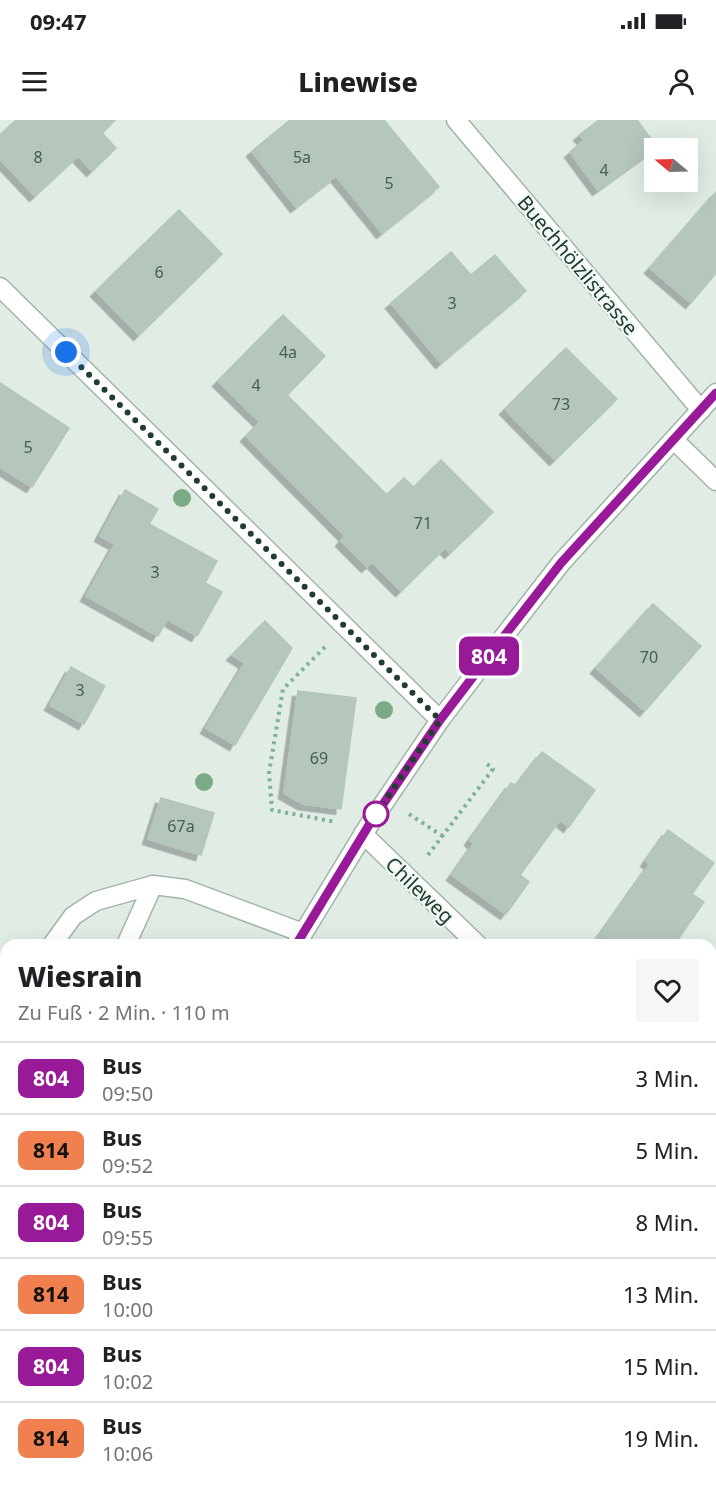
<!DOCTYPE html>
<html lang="de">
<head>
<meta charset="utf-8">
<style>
  body { margin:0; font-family:"Noto Sans",sans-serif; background:#f6f6f6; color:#202124; height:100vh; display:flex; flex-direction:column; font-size:22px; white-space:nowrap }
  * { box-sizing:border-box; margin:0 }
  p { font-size:20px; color:#757577 }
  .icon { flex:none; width:33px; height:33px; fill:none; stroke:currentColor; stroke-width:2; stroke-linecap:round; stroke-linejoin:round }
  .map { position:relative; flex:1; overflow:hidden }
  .drawer { position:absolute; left:0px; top:819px; width:717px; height:548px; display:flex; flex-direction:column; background:#fff; border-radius:18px 18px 0 0; box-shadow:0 6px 24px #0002 }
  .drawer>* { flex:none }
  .badge { padding:0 12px; border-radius:9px; font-size:21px; line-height:39px }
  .needle { width:39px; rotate:289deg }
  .buttons { position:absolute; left:644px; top:18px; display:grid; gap:12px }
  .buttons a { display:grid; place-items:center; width:54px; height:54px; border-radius:0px; background:#fff; box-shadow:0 6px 24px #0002; font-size:30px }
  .you { position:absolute; width:30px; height:30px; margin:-15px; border:4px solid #fff; border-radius:50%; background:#1a73e8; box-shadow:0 0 0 9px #1a73e833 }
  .map>.badge { position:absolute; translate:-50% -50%; box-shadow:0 0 0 3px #fff }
  .round { display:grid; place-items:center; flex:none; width:63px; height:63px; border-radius:0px; background:#f6f6f6 }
  .head { display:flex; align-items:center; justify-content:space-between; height:102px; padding:0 18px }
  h1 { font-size:28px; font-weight:800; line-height:45px }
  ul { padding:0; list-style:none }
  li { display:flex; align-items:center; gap:18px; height:72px; padding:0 18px; border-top:2px solid #e0e0e0 }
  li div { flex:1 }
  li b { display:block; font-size:22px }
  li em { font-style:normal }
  li .badge { min-width:66px; font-weight:700; text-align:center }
  .status { display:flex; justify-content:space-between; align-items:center; height:42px; padding:0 30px; background:#fff; direction:ltr }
  .status svg { height:16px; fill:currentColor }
  header { display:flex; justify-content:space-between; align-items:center; height:78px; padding:0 18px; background:#fff; font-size:27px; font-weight:800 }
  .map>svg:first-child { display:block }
  .green { fill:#b7debb }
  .building { fill:#b5c7bd; stroke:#b2c6ba; stroke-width:1.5; filter:url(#shadow) }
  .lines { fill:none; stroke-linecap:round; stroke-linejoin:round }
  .lane-casing { stroke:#a3b4aa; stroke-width:21 }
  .street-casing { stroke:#a3b4aa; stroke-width:21 }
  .path { stroke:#7eb199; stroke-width:4; stroke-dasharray:3 4.5; stroke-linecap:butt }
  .lane { stroke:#fff; stroke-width:18 }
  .street { stroke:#fff; stroke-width:18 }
  .tree { fill:#7bab86 }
  .line-casing { stroke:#fff; stroke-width:14 }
  .line { stroke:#991a99; stroke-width:9 }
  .walk { stroke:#203d30; stroke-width:6; stroke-dasharray:0 10.8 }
  .stop-dot { fill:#fff; stroke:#991a99; stroke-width:3 }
  .labels { text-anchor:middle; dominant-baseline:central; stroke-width:4.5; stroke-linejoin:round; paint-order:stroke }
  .number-label { font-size:16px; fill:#456053 }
  .street-label { font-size:20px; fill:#203d30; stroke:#f1f8f3 }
</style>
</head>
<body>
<div class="status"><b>09:47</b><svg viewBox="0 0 49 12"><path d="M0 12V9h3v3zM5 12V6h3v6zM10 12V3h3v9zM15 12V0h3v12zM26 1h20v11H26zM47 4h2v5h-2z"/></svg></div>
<header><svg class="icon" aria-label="menu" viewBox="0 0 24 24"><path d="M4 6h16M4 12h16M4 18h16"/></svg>Linewise<svg class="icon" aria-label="person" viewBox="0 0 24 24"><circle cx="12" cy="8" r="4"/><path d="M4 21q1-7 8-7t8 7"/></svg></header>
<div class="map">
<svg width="716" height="1366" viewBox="0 0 716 1366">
  <defs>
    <filter id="shadow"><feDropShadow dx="-5.5" dy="5.5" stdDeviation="0" flood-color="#0004"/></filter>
  </defs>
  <rect width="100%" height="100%" fill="#e0ece4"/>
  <polygon class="green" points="716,1242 716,1313 711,1304 711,1245"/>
  <g class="building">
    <polygon points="16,0 115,0 102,13 116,28 92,51 78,36 35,76 0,39 0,15"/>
    <polygon points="290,0 384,0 439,67 382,113 336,56 296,87 252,31"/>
    <polygon points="599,0 637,0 657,27 598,70 570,32 584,20 579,15"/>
    <polygon points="716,72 716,153 691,183 650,148"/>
    <polygon points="179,90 222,134 139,215 96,171"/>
    <polygon points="451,132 471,155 495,135 526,171 441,243 391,183"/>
    <polygon points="283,195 325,236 287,275 387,375 404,358 414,367 441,340 493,392 450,433 445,428 401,471 372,442 367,447 341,421 345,416 246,316 260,302 218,261"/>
    <polygon points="566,228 617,279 555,340 505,289"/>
    <polygon points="0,263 69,308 32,367 0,347"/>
    <polygon points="125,370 158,389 149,404 217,441 205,463 222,472 197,516 167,499 158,516 86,476 115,424 100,416"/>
    <polygon points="653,484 701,526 645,591 596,548"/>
    <polygon points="265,501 292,528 235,625 206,608 245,543 232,535"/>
    <polygon points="71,547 105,566 84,604 50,585"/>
    <polygon points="298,571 356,578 341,689 303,684 284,673"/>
    <polygon points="542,632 595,670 569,707 560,700 520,755 529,762 506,794 452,755 474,724 470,720 511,663 516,666"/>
    <polygon points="161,678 214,693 201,735 148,719"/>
    <polygon points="668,710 714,743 692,774 704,782 674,825 593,825 650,744 646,741"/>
  </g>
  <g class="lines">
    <defs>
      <g id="lane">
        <polyline points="52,825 73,796 96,781 153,765 185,769 303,813"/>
        <polyline points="126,825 153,765"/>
        <polyline points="0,923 6,910"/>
        <polyline points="0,1064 6,1065"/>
      </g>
      <g id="street">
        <polyline points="456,0 701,290"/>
        <polyline points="0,167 440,600"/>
        <polyline points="674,320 716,361"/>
        <polyline points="363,714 478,825"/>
        <polyline points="296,825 369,705 440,600 498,524 561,443 716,273"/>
        <polyline points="711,1006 716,1009"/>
        <polyline points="14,1366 17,1360"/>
      </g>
    </defs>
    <use href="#lane" class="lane-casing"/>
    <use href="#street" class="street-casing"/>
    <g class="path">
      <polyline points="325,527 283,569 269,653 272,690 336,702"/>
      <polyline points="409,694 444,717"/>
      <polyline points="428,735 493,649 487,644"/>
      <polyline points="711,1232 716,1229"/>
      <polyline points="224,1360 225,1366"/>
      <polyline points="609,1360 611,1366"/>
      <polyline points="496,1366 503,1360"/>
    </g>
    <use href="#lane" class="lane"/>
    <use href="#street" class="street"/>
  </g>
  <g class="tree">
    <circle cx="182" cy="378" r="9"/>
    <circle cx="384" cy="590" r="9"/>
    <circle cx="204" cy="662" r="9"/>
  </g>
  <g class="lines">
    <defs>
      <polyline id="line" points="296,825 369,705 440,600 498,524 561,443 716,273"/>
    </defs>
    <use href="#line" class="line-casing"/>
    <use href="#line" class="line"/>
    <polyline class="walk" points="66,232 440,600 376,694"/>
  </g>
  <circle class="stop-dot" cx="376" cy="694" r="12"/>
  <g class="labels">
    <g class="number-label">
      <text x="38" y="37">8</text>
      <text x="302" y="37">5a</text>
      <text x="604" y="50">4</text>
      <text x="389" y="63">5</text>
      <text x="159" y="152">6</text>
      <text x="452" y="183">3</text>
      <text x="288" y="232">4a</text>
      <text x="256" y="265">4</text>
      <text x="561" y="284">73</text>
      <text x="28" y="327">5</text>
      <text x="423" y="403">71</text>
      <text x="155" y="452">3</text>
      <text x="649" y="537">70</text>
      <text x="80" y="570">3</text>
      <text x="319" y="638">69</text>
      <text x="181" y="706">67a</text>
    </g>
    <g class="street-label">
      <text transform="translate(578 145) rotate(50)">Buechhölzlistrasse</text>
      <text transform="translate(420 770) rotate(44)">Chileweg</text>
    </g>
  </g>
</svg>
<div class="buttons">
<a><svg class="needle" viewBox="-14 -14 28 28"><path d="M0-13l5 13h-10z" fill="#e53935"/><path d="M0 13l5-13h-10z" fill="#757577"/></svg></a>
</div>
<div class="you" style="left:66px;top:232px"></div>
<b class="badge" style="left:489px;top:536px;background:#991a99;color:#fff">804</b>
<section class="drawer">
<div class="head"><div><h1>Wiesrain</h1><p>Zu Fuß · 2 Min. · 110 m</p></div><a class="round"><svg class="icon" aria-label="heart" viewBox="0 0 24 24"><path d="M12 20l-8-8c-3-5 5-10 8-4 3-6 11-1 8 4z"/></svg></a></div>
<ul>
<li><span class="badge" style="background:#991a99;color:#fff">804</span><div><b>Bus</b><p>09:50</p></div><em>3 Min.</em></li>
<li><span class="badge" style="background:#f0804f;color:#111">814</span><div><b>Bus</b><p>09:52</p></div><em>5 Min.</em></li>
<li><span class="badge" style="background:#991a99;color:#fff">804</span><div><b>Bus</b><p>09:55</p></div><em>8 Min.</em></li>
<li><span class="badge" style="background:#f0804f;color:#111">814</span><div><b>Bus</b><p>10:00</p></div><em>13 Min.</em></li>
<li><span class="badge" style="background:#991a99;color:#fff">804</span><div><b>Bus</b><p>10:02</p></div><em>15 Min.</em></li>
<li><span class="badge" style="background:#f0804f;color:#111">814</span><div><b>Bus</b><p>10:06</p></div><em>19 Min.</em></li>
</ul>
</section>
</div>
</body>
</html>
